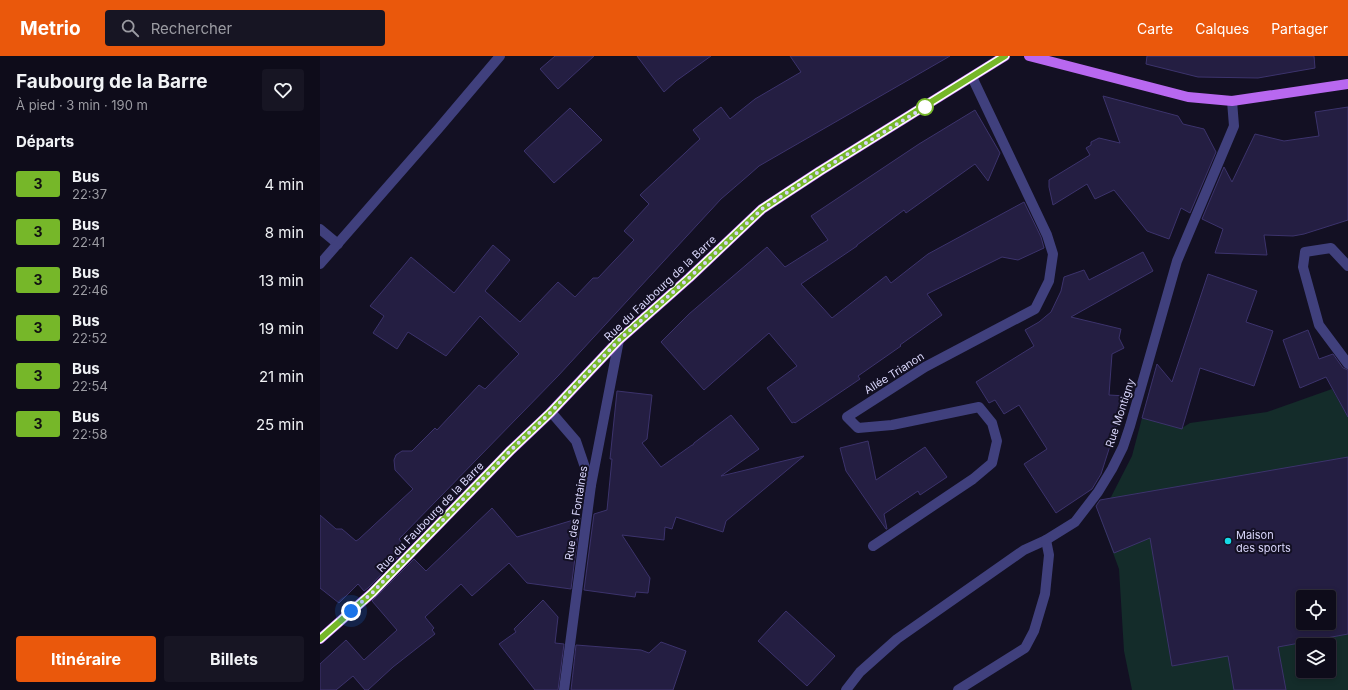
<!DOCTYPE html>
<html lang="fr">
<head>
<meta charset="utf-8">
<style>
  body { margin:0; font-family:Inter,sans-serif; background:#171523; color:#f1f3f6; height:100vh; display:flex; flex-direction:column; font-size:15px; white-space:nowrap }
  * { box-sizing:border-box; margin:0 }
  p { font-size:13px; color:#9b9ba2 }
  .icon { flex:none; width:22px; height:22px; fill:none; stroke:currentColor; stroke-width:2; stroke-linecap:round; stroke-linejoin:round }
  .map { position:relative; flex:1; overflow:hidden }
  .sheet { display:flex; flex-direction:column; background:#0e0c1a; width:320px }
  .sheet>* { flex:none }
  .badge { padding:0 8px; border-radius:3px; font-size:14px; line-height:26px }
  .tools { position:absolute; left:976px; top:534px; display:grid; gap:8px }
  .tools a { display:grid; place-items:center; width:40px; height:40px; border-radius:4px; background:#0e0c1a; box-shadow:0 2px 6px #0003,0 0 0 1px #2e2c39; font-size:20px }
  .you { position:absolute; width:20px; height:20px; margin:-10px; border:3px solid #fff; border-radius:50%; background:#1a73e8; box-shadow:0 0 0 6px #1a73e833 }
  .map>.badge { position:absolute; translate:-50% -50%; box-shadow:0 0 0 2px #fff }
  h2 { padding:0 16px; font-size:15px; line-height:36px }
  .round { display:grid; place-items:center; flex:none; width:42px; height:42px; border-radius:4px; background:#171523 }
  .summary { display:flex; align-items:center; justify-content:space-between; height:68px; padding:0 16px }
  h1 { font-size:19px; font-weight:700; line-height:30px }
  .button { display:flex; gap:8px; margin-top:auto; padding:8px 16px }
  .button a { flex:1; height:46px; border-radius:4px; background:#ea580c; color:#fff; font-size:16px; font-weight:700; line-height:46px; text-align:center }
  .button a+a { background:#171523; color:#f1f3f6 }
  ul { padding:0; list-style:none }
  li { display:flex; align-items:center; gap:12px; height:48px; padding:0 16px }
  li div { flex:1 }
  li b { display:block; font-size:15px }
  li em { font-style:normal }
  li .badge { min-width:44px; font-weight:700; text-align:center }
  header { display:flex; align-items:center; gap:24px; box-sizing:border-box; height:56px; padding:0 20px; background:#ea580c; color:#fff }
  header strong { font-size:19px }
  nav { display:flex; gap:22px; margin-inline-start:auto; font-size:14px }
  .search { width:280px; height:36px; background:#171523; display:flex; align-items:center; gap:10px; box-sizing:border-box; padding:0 14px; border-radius:4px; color:#9b9ba2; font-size:15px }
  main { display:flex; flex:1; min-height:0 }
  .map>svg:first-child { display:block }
  .green { fill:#142c2a; fill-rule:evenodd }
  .building { fill:#241e42; stroke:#3c336c; fill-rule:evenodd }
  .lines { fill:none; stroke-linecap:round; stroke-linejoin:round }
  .minor { stroke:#40407d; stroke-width:10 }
  .major { stroke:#b868f0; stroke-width:10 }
  .line-casing { stroke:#fff; stroke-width:9 }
  .line { stroke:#76b729; stroke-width:6 }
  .walk { stroke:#d9d6fb; stroke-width:4; stroke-dasharray:0 7.2 }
  .stop-dot { fill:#fff; stroke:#76b729; stroke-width:2 }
  .poi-dot { fill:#16dbe7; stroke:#131023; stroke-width:1.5 }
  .labels { text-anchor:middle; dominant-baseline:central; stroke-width:4; stroke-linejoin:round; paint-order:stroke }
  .street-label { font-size:11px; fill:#d9d6fb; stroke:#131023 }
  .poi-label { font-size:11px; fill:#d9d6fb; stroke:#131023; text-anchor:start }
</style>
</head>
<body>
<header>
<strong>Metrio</strong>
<div class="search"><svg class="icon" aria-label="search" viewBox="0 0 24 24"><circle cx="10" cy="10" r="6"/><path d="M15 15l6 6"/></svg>Rechercher</div>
<nav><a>Carte</a><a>Calques</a><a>Partager</a></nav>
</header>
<main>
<section class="sheet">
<div class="summary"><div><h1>Faubourg de la Barre</h1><p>À pied · 3 min · 190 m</p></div><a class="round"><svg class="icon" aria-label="heart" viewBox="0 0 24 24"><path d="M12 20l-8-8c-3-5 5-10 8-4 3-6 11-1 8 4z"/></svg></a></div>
<h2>Départs</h2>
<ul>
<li><span class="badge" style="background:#76b729;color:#111">3</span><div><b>Bus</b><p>22:37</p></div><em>4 min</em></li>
<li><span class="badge" style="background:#76b729;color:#111">3</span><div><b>Bus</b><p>22:41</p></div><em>8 min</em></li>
<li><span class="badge" style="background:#76b729;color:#111">3</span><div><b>Bus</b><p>22:46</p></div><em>13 min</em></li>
<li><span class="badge" style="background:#76b729;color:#111">3</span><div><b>Bus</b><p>22:52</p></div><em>19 min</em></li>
<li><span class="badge" style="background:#76b729;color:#111">3</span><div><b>Bus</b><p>22:54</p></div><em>21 min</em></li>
<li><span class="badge" style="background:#76b729;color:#111">3</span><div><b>Bus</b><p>22:58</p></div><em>25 min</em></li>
</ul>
<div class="button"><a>Itinéraire</a><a>Billets</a></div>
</section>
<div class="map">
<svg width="1028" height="634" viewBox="0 0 1028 634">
  <rect width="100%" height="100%" fill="#131023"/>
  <path class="green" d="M 1012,333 L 1028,361 L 1028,634 L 812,634 L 804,595 L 799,513 L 778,456 L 791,441 L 812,400 L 822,362 L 862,372 L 870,367 L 947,356 ZM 983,541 L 1009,541 L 1009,567 L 983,567 ZM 983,589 L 1009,589 L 1009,615 L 983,615 Z"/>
  <g class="building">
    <polygon points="235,0 274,0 238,33 220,13"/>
    <polygon points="317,0 391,0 356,25 344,36"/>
    <polygon points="470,0 630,0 439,110 430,118 401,143 238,320 79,483 86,493 48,532 44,535 38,528 19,547 0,532 0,459 16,473 22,473 36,485 39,483 93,433 75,414 74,404 76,399 82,395 92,395 115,372 117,374 159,329 165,333 199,298 160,260 126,300 88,276 77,293 53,277 64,260 50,250 91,201 134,237 173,189 190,204 165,235 200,266 238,226 255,241 273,222 278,222 314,184 304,175 329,148 320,139 380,83 373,74 401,51 410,63 435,43 481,16"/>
    <polygon points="827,0 994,0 995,12 938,22 878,21 826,8"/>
    <polygon points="783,40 858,60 863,68 884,73 896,96 870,157 861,152 849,183 827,175 794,134 775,143 767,128 733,149 729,131 729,124 770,99 766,92 771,89 771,86 779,82 800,87"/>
    <polygon points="1028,51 1028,164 984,178 973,180 944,179 947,199 895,197 903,173 882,163 904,111 912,126 935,78 964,85 999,80 995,56"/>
    <polygon points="250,52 282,84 234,127 204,95"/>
    <polygon points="655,54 680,97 668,125 655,108 586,157 584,154 537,189 537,190 481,228 512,262 566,220 571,227 608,198 704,146 721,181 724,192 698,204 682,201 607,238 622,259 580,289 581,290 538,320 540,323 475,367 474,366 472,367 447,332 477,310 449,277 384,334 341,286 369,258 447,191 465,211 508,184 491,160 599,88"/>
    <polygon points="823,196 833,215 751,261 801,273 799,282 804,292 792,298 789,339 806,340 781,418 772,433 736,457 704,408 727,393 699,349 684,358 675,344 669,347 656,326 714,290 705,274 719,266 731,256 741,235 744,221 764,214 769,224"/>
    <polygon points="888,218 937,235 926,266 953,275 934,330 880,312 862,373 822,362 837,308 852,326"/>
    <polygon points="988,274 999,303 1013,298 1023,312 1028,314 1028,361 1006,321 980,332 963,284"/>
    <polygon points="297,335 332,339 327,383 322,387 341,411 372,389 373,389 374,387 411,359 439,393 401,420 484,400 406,465 403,476 356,461 352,473 345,471 344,484 302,479 330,522 328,537 316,536 315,541 264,534 274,458 287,454 292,403 290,403"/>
    <polygon points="548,385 556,424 605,391 627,421 600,439 598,435 564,458 567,473 566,473 526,415 520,392"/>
    <path d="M 1028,401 L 1028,578 L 958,591 L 966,634 L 914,634 L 908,600 L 852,610 L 830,482 L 794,497 L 776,450 L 780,444 ZM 983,541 L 1009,541 L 1009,567 L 983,567 Z"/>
    <polygon points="172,452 197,481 260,462 251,533 207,527 189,507 152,540 141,528 105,561 114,572 112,574 115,578 73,611 48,634 45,634 33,620 16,634 0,634 0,608 26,584 44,604 77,574 52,545 94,503 106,515"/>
    <polygon points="223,544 238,561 235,587 244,588 238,634 215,634 179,588 196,576 194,573"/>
    <polygon points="466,555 515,600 487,630 438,585"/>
    <polygon points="341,586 366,595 353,634 251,634 256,589 321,594 329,597"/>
  </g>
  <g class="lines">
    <g class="minor">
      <polyline points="0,173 18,188"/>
      <polyline points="0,208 119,72 180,0"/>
      <polyline points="1028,210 1011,192 985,196 983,211 999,269 1028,308"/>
      <polyline points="231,356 256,385 271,429"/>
      <polyline points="553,490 653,423 672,407 677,385 672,367 659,351 572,369 538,372 527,361 605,311 715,253 729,225 733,198 727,179 652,21"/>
      <polyline points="244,634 271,429 299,284"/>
      <polyline points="526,634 540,616 577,583 704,494 726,484 755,466 778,436 792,413 803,391 810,370 857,205 914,70 912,45"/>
      <polyline points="638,634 705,592 714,575 725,538 729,499 726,484"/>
    </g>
    <g class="major">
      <polyline points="709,0 868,41 912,45 1028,28"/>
      <polyline points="0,583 52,537 191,394 231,356 299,284 369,222 442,153 500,115 685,0"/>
    </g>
  </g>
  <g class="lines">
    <defs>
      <polyline id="line" points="0,583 52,537 191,394 231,356 299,284 369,222 442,153 500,115 685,0"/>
    </defs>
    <use href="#line" class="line-casing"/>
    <use href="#line" class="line"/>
    <polyline class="walk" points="31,555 52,537 191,394 231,356 299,284 369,222 442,153 500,115 605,51"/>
  </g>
  <circle class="stop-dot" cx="605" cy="51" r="8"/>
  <circle class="poi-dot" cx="908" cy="485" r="4"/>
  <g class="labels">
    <g class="street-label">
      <text transform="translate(340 232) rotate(-43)">Rue du Faubourg de la Barre</text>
      <text transform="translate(574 317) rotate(-32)">Allée Trianon</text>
      <text transform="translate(800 357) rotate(-72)">Rue Montigny</text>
      <text transform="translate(256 457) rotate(-81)">Rue des Fontaines</text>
      <text transform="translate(110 461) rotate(-46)">Rue du Faubourg de la Barre</text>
    </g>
    <g class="poi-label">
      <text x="916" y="479">Maison<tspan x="916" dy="13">des sports</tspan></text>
    </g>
  </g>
</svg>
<div class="tools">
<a><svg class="icon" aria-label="locate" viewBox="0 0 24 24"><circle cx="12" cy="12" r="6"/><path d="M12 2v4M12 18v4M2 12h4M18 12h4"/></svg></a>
<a><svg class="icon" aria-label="layers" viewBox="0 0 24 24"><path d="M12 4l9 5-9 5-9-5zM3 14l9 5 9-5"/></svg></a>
</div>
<div class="you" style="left:31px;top:555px"></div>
</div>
</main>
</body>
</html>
